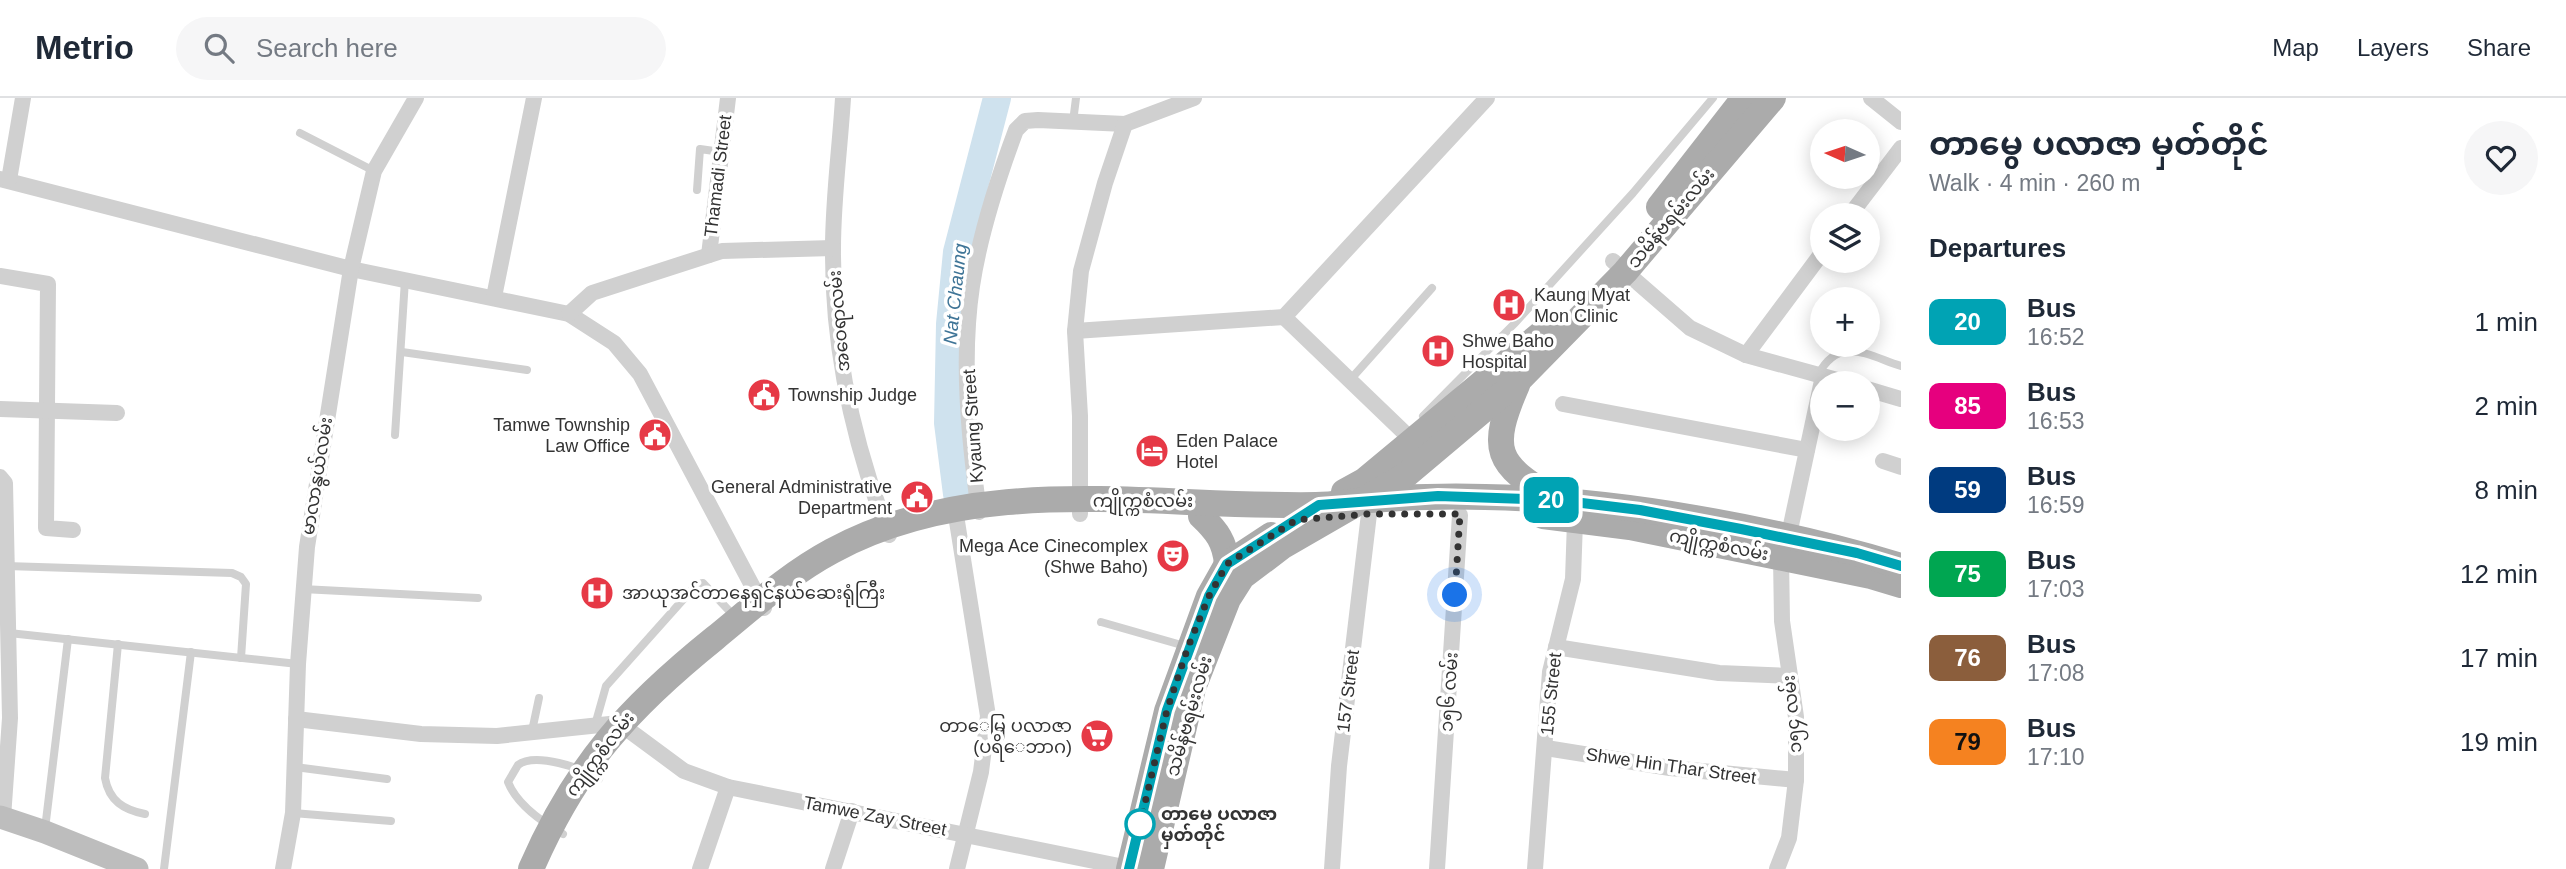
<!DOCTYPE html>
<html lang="en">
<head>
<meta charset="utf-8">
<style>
  body { margin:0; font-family:Arial,"Noto Sans Myanmar",sans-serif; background:#f6f6f7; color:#1f2937; height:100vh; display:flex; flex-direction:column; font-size:26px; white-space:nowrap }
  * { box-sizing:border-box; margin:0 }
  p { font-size:23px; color:#747a83 }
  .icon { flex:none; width:38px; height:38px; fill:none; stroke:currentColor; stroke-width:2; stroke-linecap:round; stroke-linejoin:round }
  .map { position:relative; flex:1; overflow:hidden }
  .sheet { display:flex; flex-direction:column; background:#fff; width:665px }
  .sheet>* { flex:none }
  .badge { padding:0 14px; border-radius:10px; font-size:24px; line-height:46px }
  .needle { width:46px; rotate:273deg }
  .fabs { position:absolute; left:1810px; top:21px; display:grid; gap:14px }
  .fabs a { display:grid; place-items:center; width:70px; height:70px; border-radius:50%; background:#fff; box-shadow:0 4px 18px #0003; font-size:35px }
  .you { position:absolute; width:35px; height:35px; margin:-18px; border:5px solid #fff; border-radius:50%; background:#1a73e8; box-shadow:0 0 0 10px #1a73e833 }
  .map>.badge { position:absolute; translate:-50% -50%; box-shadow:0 0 0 4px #fff }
  h2 { padding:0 28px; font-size:26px; line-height:63px }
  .round { display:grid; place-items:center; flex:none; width:74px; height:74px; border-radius:37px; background:#f6f6f7 }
  .summary { display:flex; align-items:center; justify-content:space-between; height:119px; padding:0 28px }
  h1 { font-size:33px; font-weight:700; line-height:52px }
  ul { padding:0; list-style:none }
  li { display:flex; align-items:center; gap:21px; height:84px; padding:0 28px }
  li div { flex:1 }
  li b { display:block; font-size:26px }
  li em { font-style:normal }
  li .badge { min-width:77px; font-weight:700; text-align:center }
  header { display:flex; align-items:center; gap:42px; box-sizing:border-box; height:98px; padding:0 35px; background:#fff; border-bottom:2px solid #e0e1e3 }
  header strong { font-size:33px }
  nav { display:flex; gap:38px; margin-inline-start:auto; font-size:24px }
  .search { width:490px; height:63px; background:#f6f6f7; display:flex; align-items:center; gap:18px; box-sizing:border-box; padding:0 24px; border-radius:38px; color:#747a83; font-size:26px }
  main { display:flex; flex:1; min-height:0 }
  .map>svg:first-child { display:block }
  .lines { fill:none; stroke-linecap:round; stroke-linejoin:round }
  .river { stroke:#cfe2ee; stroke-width:28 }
  .lane { stroke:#d0d0d0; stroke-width:8 }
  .street { stroke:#d0d0d0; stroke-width:16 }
  .secondary { stroke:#bdbdbd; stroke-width:23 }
  .primary { stroke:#ababab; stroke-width:26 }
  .line-casing { stroke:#fff; stroke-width:16 }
  .line { stroke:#00a3b4; stroke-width:10 }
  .walk { stroke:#333; stroke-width:7; stroke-dasharray:0 12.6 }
  .stop-dot { fill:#fff; stroke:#00a3b4; stroke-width:3.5 }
  .labels { text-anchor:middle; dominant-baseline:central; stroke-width:7; stroke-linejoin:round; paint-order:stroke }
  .street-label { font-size:18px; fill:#333; stroke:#fff }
  .poi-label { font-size:18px; fill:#333; stroke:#fff; text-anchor:start }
  .stop-label { font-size:18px; font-weight:bold; fill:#333; stroke:#fff; text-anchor:start }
  .water-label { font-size:19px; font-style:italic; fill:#3f7597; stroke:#fff }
</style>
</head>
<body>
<header>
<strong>Metrio</strong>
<div class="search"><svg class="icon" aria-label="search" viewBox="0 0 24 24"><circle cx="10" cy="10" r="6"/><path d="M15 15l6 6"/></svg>Search here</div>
<nav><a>Map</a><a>Layers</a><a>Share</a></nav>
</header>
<main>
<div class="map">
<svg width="1901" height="771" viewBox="0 0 1901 771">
  <rect width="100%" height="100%" fill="#fff"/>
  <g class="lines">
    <polyline class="river" points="957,396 948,325 950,226 957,154 997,0"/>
    <g class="lane">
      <polyline points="1073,24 1076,0"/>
      <polyline points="300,35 374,73"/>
      <polyline points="697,92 700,51 721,54"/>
      <polyline points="402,254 527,272"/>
      <path d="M 1818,277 C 1839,237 1867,257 1901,268"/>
      <polyline points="1350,282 1432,190"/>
      <polyline points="1423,318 1514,226 1633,95 1713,0"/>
      <polyline points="395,337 405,182"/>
      <polyline points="6,468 232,475 241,479 246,486 241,560"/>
      <polyline points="302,491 478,500"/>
      <polyline points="1101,524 1185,548"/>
      <polyline points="9,535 298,566"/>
      <path d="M 118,546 L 105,680 C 109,703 124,712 145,716"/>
      <polyline points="595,627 606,588 697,486 703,485 735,519"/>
      <polyline points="532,633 539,600"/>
      <polyline points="295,669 387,681"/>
      <polyline points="293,715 391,723"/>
      <polyline points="45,731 68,541"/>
      <path d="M 563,736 C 542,724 517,707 508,684 L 518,667 C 535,654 583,670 599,681"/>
      <polyline points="164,771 191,554"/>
    </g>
    <g class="street">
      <path d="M 843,0 C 840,50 833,100 833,150 C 832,249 853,345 889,437"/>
      <polyline points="1871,0 1901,24"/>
      <polyline points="0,81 351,171 569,216 614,245 640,276 764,510"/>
      <polyline points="9,82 23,0"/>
      <polyline points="1850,117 1901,50"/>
      <polyline points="709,157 728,0"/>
      <polyline points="1613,163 1690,230 1746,257 1848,285"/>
      <polyline points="0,178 48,186 46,430 73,432"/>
      <polyline points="494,199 534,0"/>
      <polyline points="569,216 592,195 722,153 833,150"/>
      <polyline points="1284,219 1413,343"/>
      <polyline points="1075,233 1284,219 1487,0"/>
      <polyline points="1746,257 1822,155"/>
      <polyline points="1867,291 1901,301"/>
      <polyline points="1563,306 1807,352"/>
      <polyline points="0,311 117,315"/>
      <polyline points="1883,363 1901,369"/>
      <polyline points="0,379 5,385 10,620 3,720"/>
      <polyline points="955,411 988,618 981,674 957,771"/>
      <path d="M 979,414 C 969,341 961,261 972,188 C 980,135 997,83 1016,32 L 1025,23 L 1038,22 L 1125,26 L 1194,0"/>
      <polyline points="1080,416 1080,318 1075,233 1081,173 1105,85 1125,26"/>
      <polyline points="1788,441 1823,278"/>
      <polyline points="1556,549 1719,575 1789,578"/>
      <polyline points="296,621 421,636 497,638 619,625 684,673 728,689 1129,770"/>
      <polyline points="1546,650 1670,670 1796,682"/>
      <polyline points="283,771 293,715 298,566 307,449 351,171 374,73 416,0"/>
      <polyline points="700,771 728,689"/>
      <polyline points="833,771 852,713"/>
      <polyline points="1332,771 1339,668 1369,416"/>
      <polyline points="1437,771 1460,417"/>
      <polyline points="1535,771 1550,574 1573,481 1575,423"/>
      <polyline points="1777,771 1789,740 1796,682 1796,619 1782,523 1781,459"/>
    </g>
    <polyline class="secondary" points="0,719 45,734 137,771"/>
    <g class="primary">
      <polyline points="1659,109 1744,0"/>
      <path d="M 1517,287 C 1489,352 1495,366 1555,401"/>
      <polyline points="1344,394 1364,383 1548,230"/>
      <path d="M 1201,418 C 1217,433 1225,444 1227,466"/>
      <polyline points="1543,418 1630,429 1871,478 1901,487"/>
      <path d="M 531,771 C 576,667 628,610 715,540 C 753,509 789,476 832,453 C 979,373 1157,410 1316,407 C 1334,407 1352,403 1370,402 C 1408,399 1447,398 1485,399 C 1618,401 1774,430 1901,468"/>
      <polyline points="1129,771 1167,613 1209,498 1227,466 1271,437"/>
      <polyline points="1151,771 1193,590 1228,501 1242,479 1283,448 1406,377 1519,282 1625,174 1773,0"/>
    </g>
  </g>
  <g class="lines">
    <defs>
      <polyline id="line" points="1129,771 1167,612 1209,498 1227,466 1319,407 1438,398 1557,402 1640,412 1741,431 1857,455 1901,468"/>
    </defs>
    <use href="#line" class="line-casing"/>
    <use href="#line" class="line"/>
    <polyline class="walk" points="1140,726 1167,612 1188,549 1209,498 1227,466 1296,422 1368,416 1460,416 1455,497"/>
  </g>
  <defs>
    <symbol id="hospital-disc" viewBox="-11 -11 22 22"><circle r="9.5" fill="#e63946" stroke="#fff"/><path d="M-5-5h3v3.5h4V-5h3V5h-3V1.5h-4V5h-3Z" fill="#fff"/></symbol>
    <symbol id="civic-disc" viewBox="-11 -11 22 22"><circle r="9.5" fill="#e63946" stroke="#fff"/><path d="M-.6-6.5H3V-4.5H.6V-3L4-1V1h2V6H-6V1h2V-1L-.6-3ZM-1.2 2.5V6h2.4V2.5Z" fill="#fff"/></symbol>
    <symbol id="hotel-disc" viewBox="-11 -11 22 22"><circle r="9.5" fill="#e63946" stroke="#fff"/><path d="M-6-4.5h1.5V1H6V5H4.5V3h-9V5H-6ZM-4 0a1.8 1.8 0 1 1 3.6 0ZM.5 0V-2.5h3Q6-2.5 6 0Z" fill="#fff"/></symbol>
    <symbol id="theatre-disc" viewBox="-11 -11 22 22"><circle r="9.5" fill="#e63946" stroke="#fff"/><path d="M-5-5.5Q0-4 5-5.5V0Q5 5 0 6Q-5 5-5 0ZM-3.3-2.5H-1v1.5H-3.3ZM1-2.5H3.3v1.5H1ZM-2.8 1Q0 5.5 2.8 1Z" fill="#fff"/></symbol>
    <symbol id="supermarket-disc" viewBox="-11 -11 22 22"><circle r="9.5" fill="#e63946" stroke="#fff"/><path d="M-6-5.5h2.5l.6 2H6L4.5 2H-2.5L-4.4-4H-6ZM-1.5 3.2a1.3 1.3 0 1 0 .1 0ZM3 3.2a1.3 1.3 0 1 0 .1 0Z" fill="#fff"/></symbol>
  </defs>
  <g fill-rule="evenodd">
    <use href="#hospital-disc" x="1490" y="188" width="38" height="38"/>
    <use href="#hospital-disc" x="1419" y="234" width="38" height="38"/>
    <use href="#civic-disc" x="745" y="278" width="38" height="38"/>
    <use href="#civic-disc" x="636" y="318" width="38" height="38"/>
    <use href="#hotel-disc" x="1133" y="334" width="38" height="38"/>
    <use href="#civic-disc" x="898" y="380" width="38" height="38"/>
    <use href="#theatre-disc" x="1154" y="439" width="38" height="38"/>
    <use href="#hospital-disc" x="578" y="476" width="38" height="38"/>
    <use href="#supermarket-disc" x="1078" y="619" width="38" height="38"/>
  </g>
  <circle class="stop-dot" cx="1140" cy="726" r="14"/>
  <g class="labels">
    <g class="street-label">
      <text transform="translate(718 78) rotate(-83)">Thamadi Street</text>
      <text transform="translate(1671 120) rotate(-50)">သမိန်ဗရမ်းလမ်း</text>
      <text transform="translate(839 223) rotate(-95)">အဝေရာလမ်း</text>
      <text transform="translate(973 328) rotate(-94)">Kyaung Street</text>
      <text transform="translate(317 378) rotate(-81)">မာလာနွယ်လမ်း</text>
      <text x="1143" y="403">ကျိုက္ကစံလမ်း</text>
      <text transform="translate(1719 447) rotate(11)">ကျိုက္ကစံလမ်း</text>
      <text transform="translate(1348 593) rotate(-83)">157 Street</text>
      <text transform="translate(1449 594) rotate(-86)">၁၅၆ လမ်း</text>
      <text transform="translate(1551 596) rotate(-84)">155 Street</text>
      <text transform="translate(1792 616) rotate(-95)">၁၅၄ လမ်း</text>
      <text transform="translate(1189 618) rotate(-74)">သမိန်ဗရမ်းလမ်း</text>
      <text transform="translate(600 656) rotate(-53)">ကျိုက္ကစံလမ်း</text>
      <text transform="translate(1671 668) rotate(8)">Shwe Hin Thar Street</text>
      <text transform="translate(875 718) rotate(11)">Tamwe Zay Street</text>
    </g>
    <g class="poi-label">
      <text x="1534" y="197">Kaung Myat<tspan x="1534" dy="21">Mon Clinic</tspan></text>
      <text x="1462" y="243">Shwe Baho<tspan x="1462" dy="21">Hospital</tspan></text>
      <text x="788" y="297">Township Judge</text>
      <text x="630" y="327" text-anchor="end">Tamwe Township<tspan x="630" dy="21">Law Office</tspan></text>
      <text x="1176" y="343">Eden Palace<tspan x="1176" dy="21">Hotel</tspan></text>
      <text x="892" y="389" text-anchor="end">General Administrative<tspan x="892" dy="21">Department</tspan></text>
      <text x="1148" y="448" text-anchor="end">Mega Ace Cinecomplex<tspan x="1148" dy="21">(Shwe Baho)</tspan></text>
      <text x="622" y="495">အာယုအင်တာနေရှင်နယ်ဆေးရုံကြီး</text>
      <text x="1072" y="628" text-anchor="end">တာေမြ ပလာဇာ<tspan x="1072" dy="21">(ပရိေဘာဂ)</tspan></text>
    </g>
    <g class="stop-label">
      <text x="1161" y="716">တာမွေ ပလာဇာ<tspan x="1161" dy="21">မှတ်တိုင်</tspan></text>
    </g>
    <g class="water-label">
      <text transform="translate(955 196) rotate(-84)">Nat Chaung</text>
    </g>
  </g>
</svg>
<div class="fabs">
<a><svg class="needle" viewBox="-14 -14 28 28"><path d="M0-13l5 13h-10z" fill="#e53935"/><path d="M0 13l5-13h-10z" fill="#747a83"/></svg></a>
<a><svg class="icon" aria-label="layers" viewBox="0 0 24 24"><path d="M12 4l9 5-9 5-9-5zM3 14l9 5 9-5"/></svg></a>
<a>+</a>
<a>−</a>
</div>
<div class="you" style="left:1455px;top:497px"></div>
<b class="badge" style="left:1551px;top:402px;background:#00a3b4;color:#fff">20</b>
</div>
<section class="sheet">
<div class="summary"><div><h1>တာမွေ ပလာဇာ မှတ်တိုင်</h1><p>Walk · 4 min · 260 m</p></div><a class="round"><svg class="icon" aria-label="heart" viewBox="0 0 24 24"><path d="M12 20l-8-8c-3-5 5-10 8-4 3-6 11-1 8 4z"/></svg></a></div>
<h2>Departures</h2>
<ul>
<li><span class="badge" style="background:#00a3b4;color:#fff">20</span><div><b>Bus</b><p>16:52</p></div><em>1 min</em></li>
<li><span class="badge" style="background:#e6007e;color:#fff">85</span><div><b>Bus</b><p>16:53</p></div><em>2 min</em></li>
<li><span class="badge" style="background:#003b80;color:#fff">59</span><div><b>Bus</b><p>16:59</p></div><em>8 min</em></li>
<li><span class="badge" style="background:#00a651;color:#fff">75</span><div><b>Bus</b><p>17:03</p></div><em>12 min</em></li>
<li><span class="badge" style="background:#8b5e3c;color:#fff">76</span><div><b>Bus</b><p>17:08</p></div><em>17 min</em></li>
<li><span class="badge" style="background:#f58220;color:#111">79</span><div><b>Bus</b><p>17:10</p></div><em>19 min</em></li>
</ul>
</section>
</main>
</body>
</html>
